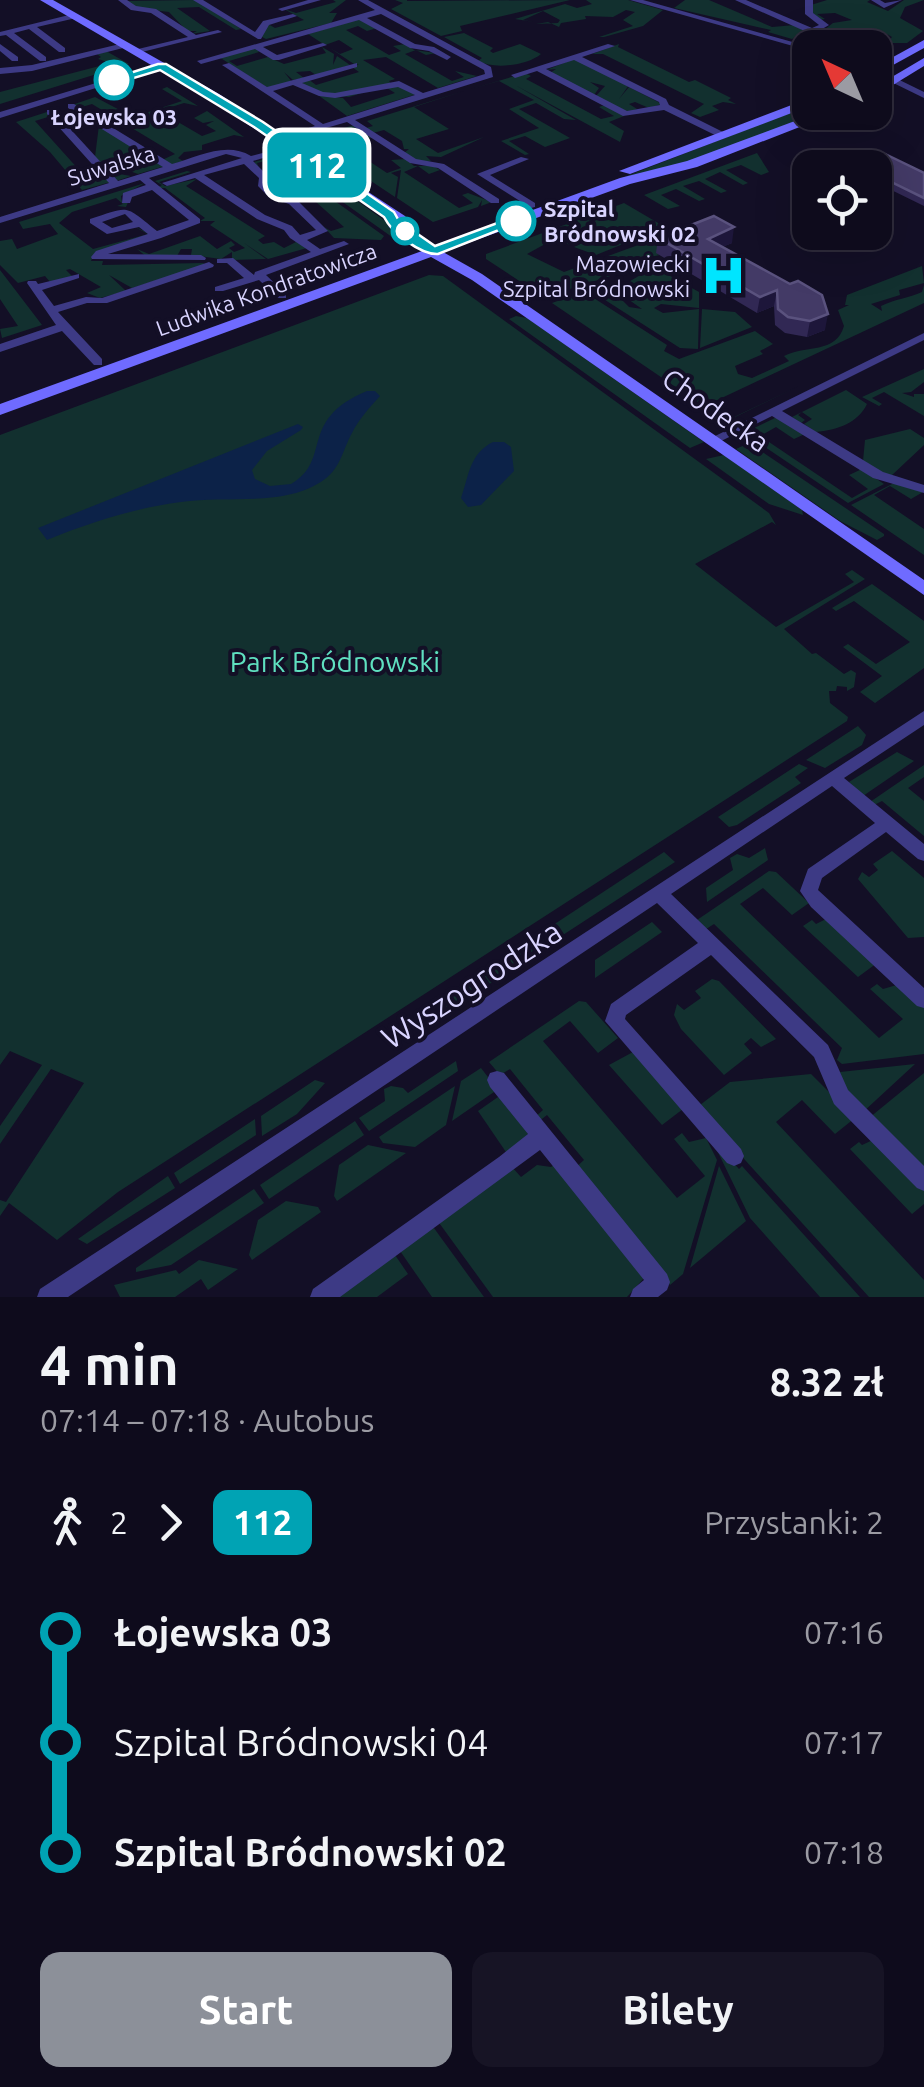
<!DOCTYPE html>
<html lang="pl">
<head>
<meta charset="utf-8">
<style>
  body { margin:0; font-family:Ubuntu,sans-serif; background:#171425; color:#f1f3f6; height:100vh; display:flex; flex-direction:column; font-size:38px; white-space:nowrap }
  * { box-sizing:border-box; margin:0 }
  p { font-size:32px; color:#9b9ba3 }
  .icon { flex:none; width:55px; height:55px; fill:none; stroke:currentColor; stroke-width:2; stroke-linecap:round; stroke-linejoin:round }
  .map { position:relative; height:1297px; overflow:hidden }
  .panel { display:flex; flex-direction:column; background:#0e0b1c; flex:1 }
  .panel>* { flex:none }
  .badge { padding:0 20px; border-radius:15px; font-size:35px; line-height:65px }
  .needle { width:65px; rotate:316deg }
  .fabs { position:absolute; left:792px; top:30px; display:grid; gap:20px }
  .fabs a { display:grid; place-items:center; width:100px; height:100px; border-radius:20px; background:#0e0b1c; box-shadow:0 10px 40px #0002,0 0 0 2px #2e2b3b; font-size:50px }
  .map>.badge { position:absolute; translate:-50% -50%; box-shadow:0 0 0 5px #fff }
  .legs { display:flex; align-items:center; gap:15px; height:110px; padding:0 40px; font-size:32px }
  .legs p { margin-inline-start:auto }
  .headline { display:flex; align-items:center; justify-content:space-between; height:170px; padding:0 40px }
  h1 { font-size:55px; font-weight:700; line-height:75px }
  .primary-button { display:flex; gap:20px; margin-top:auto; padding:20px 40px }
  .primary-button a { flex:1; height:115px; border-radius:20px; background:#8c9099; color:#fff; font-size:40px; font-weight:700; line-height:115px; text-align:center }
  .primary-button a+a { background:#171425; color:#f1f3f6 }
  ul { padding:0 40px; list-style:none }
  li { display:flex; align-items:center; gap:35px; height:110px; font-size:38px }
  li i { display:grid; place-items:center; width:15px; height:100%; margin:0 12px; background:currentColor }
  li i::after { content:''; width:25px; height:25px; margin:-12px; border:8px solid; border-radius:50%; background:#0e0b1c }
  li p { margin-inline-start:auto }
  li:first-child i { background:linear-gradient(#0000 50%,currentColor 0) }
  li:last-child i { background:linear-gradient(currentColor 50%,#0000 0) }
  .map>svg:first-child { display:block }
  .green { fill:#12302f }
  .water { fill:#0c2248 }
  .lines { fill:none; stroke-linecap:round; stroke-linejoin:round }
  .street { fill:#3d3a85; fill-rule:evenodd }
  .secondary { fill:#6f6bff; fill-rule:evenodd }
  .wall { fill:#312854 }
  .shaded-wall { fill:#1d163a }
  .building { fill:#433a66; stroke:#5a527e; stroke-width:2.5 }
  .line-1 { fill:#00a3b4; stroke:#fff; stroke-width:2.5 }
  .stop-1-dot { fill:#fff; stroke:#00a3b4; stroke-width:5 }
  .labels { text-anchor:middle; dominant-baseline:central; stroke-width:8; stroke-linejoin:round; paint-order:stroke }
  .far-stop-label { font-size:22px; font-weight:bold; fill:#d9d4ff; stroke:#130f26 }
  .far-street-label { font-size:22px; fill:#d9d4ff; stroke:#130f26 }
  .far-poi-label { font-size:22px; fill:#d9d4ff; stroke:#130f26; text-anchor:end }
  .street-label { font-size:28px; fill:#d9d4ff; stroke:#130f26 }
  .park-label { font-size:28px; fill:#5fe0c0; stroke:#130f26 }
  .near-street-label { font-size:32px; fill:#d9d4ff; stroke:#130f26 }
</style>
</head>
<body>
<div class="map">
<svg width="924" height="1297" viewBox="0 0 924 1297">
  <rect width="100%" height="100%" fill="#130f26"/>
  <g class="green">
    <polygon points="195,0 241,29 236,30 199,7 177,8 210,31 191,34 197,31 187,31 169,12 136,8 127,1"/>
    <polygon points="333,0 346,0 329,13 337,13 331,23 266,39 260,36 268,24 275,28 304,20 284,9 296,13 336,2"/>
    <polygon points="395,0 407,0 407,1 570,0 460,26 462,31 441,36 391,9 403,3"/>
    <polygon points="586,0 628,0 663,10 643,26 604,37 599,37 633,26 623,20 635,12 626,10 613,17 585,16 586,19 561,23 559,27 548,22 536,24 558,23 560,20 543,11 523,20 534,22 515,19 565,4 577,8 592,4"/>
    <polygon points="685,0 709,0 772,27 795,25 814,38 799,34 792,39 768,32 771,30 674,8"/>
    <polygon points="827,0 870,0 867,2 888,11 904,0 924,0 905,7 900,18 923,31 907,43 887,43 892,37 887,34 888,38 875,47 865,47 849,39 830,39 839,45 818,38 822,36 818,34 827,32 824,30 833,23 852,20 835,13 817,14 825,19 819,20 810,10 811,5"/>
    <polygon points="360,19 377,28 367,31 358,26 346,30 389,55 401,51 393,46 405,44 414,50 436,53 426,55 416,50 405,54 452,81 464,77 455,71 477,76 438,88 386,57 363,60 395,79 389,81 391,84 349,97 322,95 343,98 351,107 395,93 387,88 397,86 417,94 347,116 300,82 308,79 316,85 359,72 352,67 359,64 354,64 330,48 340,54 353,49 339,40 325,45 308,34"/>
    <path d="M 464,33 L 493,48 L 490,51 L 493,53 L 520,44 L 541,54 C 528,65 495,70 478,61 L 482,58 L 444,37 Z"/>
    <polygon points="619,44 618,47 689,82 695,80 731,98 728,100 736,104 723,102 712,106 719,110 700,117 691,113 704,104 603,54 592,54"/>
    <polygon points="256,47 259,52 229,61 237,66 268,57 284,64 326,53 322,47 334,54 333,65 337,56 350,65 316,75 310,71 296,72 304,78 293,80 284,72 292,82 268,88 219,57"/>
    <polygon points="106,51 129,64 0,104 0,92 111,63 98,59 101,57 97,54"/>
    <polygon points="574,59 629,85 619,99 629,87 662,104 649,108 635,102 629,104 637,109 627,113 596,96 605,86 590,82 599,88 594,95 550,73 556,69 546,70"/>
    <polygon points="525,73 531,76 526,79 601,119 614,116 599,107 605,105 624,116 609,122 624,131 620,142 515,85 576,120 564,119 536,103 519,109 570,138 545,147 525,136 509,141 529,154 525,155 501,141 539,128 509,109 534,100 499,81 468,90"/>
    <polygon points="167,87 198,106 184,103 162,110 164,113 153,118 167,126 178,122 202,136 216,131 206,125 214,121 203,123 194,118 207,111 244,137 234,135 202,145 202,150 184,152 178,158 183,161 170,165 162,160 175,154 92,104 82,107 84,111 72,105 95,97 133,117 182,101 162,89"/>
    <path d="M 464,91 L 414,107 L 449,129 L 416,139 L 438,153 L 484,137 L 441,157 L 426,156 L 431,161 C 420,164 413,159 404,153 L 409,149 L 404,149 L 402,141 L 384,130 L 373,133 L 366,128 L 373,126 L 367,121 Z"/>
    <polygon points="810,105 810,112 818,113 687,163 614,181"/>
    <polygon points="47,112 52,121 48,117 35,121 89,181 102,178 100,173 103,173 111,182 82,190 50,152 16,122"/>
    <polygon points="99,125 165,166 138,174 124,169 119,174 131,176 116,181 95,157"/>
    <polygon points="354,125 373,137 361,141 350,134 337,140 387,173 401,168 391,160 406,159 414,166 433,166 440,170 429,174 418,166 404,172 459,208 473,203 462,195 468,193 492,202 481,206 482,200 478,207 433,222 397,198 401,170 391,173 398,177 395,197 308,139"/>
    <polygon points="282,152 290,153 402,233 392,237 275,154"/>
    <polygon points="757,153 769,172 761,175 741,165 726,170 748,183 743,185 720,172 705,179 727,191 721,193 699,181 683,186 705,199 699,201 676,189 661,195 680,206 668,209 644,195"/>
    <polygon points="273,157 384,236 381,240 334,238 324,227 331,231 344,227 269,160 257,163 259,168 254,162"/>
    <polygon points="187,171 191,172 159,182 165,186 197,179 186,186 265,236 258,240 263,244 274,242 284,248 296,242 291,237 307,248 268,259 244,243 266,259 232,260 232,252 221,259 191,255 192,249 181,249 177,256 147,257 137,249 149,254 200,236 217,249 231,241 235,245 229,248 234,252 245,248 210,225 215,221 200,221 205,218 165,188 157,188 162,185 155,181"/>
    <polygon points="145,183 121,196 122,202 129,200 126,207 117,206 123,204 116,198 72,212 59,223 93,249 148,234 135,227 151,234 94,254 91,261 103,261 102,265 204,263 202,266 132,288 109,275 126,291 100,298 87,293 101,287 70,269 66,270 72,276 51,283 45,276 18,283 0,265 0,241 12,239 17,249 58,234 50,224 23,229 19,222"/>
    <polygon points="624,203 665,227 596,255 574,247 596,236 593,233 570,245 556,238 527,254 564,272 674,232 657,254 660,255 634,260 636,266 632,269 570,289 548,300 486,259 486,254"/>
    <path d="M 922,266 L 924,283 L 899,290 L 900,295 L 871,304 L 882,311 L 881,306 C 895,299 909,298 922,292 L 924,285 L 924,303 L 711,403 L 732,418 L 799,386 L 735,417 L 740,422 L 733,426 L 552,303 L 574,295 L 589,295 L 667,345 L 664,351 L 679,359 L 755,331 L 773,344 L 760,351 L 763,354 L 735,366 L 738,374 L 752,378 L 789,361 L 784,356 C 805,345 836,354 844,326 L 838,310 L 849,305 L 845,305 L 847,295 Z"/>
    <polygon points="654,267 699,292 699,308 661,304 654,308 663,313 699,309 698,349 680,348 602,298 613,291 629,307 642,309 615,290"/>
    <polygon points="0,270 42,325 2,338 0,329 18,326 0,299"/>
    <polygon points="429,275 443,276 769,513 776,525 772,522 695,564 776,627 854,582 845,574 852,570 865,579 784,629 812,654 816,653 844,674 851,670 856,673 854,687 847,691 847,687 837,686 836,691 829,691 830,703 848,717 847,721 118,1192 57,1240 9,1203 0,1216 0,1200 6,1202 84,1083 51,1069 0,1144 0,1126 42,1065 10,1051 0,1065 0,435"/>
    <polygon points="702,309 735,312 752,327 700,348"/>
    <polygon points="516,316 527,318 704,442 690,448 509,319"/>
    <polygon points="924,369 924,382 911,392 902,393 914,397 914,394 924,394 924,416 884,392 872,398 882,404 879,406 862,397"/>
    <path d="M 846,390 L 867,404 C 858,423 837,430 816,432 L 804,424 L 812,419 L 802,412 L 798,415 L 805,420 L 801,423 L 792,417 Z"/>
    <polygon points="777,417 807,433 794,439 776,427 760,436 852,498 868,489 849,475 862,469 884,484 848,503 744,433"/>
    <polygon points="910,429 924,438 924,445 891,476 880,473 863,461 865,440"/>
    <polygon points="749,443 884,534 884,536 877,540 840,521 736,449"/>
    <polygon points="724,455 802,510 803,515 769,504 706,459"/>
    <polygon points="894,483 923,492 911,499 890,486 874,495 924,529 924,555 851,505"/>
    <polygon points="872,584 924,621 924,668 875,703 860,692 882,676 843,647 848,644 876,664 910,642 854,601 836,611 832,608"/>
    <polygon points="858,726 866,735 862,745 825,768 806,760"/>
    <polygon points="897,752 914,761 863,796 849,782"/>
    <polygon points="799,764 808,768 795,777 801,783 737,825 729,827 718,817"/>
    <polygon points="924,765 924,777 908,788 924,801 924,836 882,801 874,805 870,802"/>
    <polygon points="765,848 768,860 707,902 706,888 733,870 730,858 737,854 749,858"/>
    <polygon points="892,851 924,878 924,937 908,938 858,879 862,872 869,877 878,870 873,864"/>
    <polygon points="664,852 675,862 549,944 544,931"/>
    <polygon points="769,871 776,872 809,903 792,915 763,888 740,904 879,1038 903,1019 870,989 877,984 883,989 900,984 924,1006 924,1054 842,1064 837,1060 842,1048 714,924 703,931 694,922"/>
    <polygon points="828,918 877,963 858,977 803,926 812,920 816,924"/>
    <polygon points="652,922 662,932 595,978 595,960"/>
    <polygon points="541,933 546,947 448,1011 439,1000"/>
    <polygon points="712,979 719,981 776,1039 761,1047 751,1038 744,1044 752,1053 724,1075 681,1029 674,1015 677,1004 684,1010 701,998 695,991"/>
    <polygon points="579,1001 586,1002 618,1038 598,1053 570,1021 543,1041 677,1198 705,1176 674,1139 682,1133 689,1142 706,1138 717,1160 683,1274 670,1285 575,1168 584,1160 547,1115 538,1122 534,1118 543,1110 510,1069 500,1075 489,1062"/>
    <polygon points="633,1052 683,1109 662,1125 609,1065"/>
    <polygon points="456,1061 458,1071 369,1131 359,1118 385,1101 384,1089 391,1086 403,1088 408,1093"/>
    <polygon points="915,1064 863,1112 844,1093 840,1072"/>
    <polygon points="481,1068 494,1085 494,1092 452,1121 461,1081"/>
    <polygon points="924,1073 924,1173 869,1118"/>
    <polygon points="811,1074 855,1118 835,1134 802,1100 776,1122 924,1280 924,1297 869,1297 699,1109 700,1105 730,1082"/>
    <polygon points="315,1080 325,1083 297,1114 262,1136 261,1116"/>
    <polygon points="455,1086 446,1125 415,1147 383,1143 379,1137"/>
    <path d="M 498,1097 C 510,1100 527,1122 528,1135 L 508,1155 L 478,1111 Z"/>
    <polygon points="255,1119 256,1135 180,1184 174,1173"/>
    <polygon points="355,1121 364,1135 269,1199 260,1185"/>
    <polygon points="711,1138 739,1169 742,1166 860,1297 820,1297 750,1218"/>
    <polygon points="875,1139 924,1188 924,1204 912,1214 850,1149 859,1142 862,1145"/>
    <polygon points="368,1145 406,1153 337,1201 334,1196 339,1165"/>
    <polygon points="557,1163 644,1278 627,1297 493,1297 437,1220 511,1166 521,1177 537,1165 551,1167"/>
    <polygon points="719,1166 746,1221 690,1268"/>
    <polygon points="168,1176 175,1188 87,1244 78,1239"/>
    <polygon points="254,1189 264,1203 171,1265 136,1272 136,1268"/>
    <polygon points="286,1201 318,1207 321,1212 252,1260 249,1255 258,1220"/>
    <polygon points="431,1224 484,1297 432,1297 398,1248"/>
    <polygon points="393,1252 408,1274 377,1297 331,1297"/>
    <polygon points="199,1260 238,1269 208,1290 201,1279 175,1297 120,1297 114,1285 176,1270 179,1274"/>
  </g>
  <g class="water">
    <path d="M 367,391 L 375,391 L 380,396 C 370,407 359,419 352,433 C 343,449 341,467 325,479 C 286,508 228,495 181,502 C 135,508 91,522 47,540 L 38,528 L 298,424 L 303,427 L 301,430 L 267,451 L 252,470 L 255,479 L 270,486 L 291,484 C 333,460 297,420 367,391 Z"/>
    <path d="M 493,442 L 504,442 L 511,447 L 514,471 L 481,505 L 468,507 L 461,498 C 469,476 469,454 493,442 Z"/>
  </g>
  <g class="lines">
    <g class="street">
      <polygon points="118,0 127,0 136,6 156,9 196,35 218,30 222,32 134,54 134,50 188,37 151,13 131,10"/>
      <polygon points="193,0 203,0 255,32 263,21 293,14 297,16 269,25 261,39 258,39"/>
      <polygon points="308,0 321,0 282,11 278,9"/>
      <path d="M 358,0 L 368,0 L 491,67 L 493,77 L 355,120 L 416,159 L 444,164 L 499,199 L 499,203 L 491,203 L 438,168 L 410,163 L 347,122 L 277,142 L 277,138 L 315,126 L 222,65 L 229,63 L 267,87 L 357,63 L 357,67 L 302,83 L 323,92 L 335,93 L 399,81 L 423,93 L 485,74 L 484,70 L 381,14 L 367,18 L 415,44 L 434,47 L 451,57 L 447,60 L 429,51 L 410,48 L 359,20 L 263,47 L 277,55 L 323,43 L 327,45 L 279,60 L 273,60 L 255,49 L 201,64 L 197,61 L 375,10 ZM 293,85 L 319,96 L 335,98 L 398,87 L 415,95 L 323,124 L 273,91 Z"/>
      <polygon points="630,0 643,0 814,48 807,50"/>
      <path d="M 735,0 L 746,0 L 812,28 L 819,25 L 805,14 L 805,0 L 813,0 L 813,13 L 829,25 L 817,32 L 821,38 L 836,48 C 823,48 816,44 809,33 Z"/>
      <polygon points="871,0 880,0 885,3 902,0 884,8"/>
      <polygon points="73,14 76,14 76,18 37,27 65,48 65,52 59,52 29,29 14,33 46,57 46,61 40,61 6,35 0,36 0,32"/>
      <polygon points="124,43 128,45 127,47 32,71 0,74 0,68 32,65"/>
      <polygon points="0,44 18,57 18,61 12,61 0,51"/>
      <path d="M 608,44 L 615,46 L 582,57 L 666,99 L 669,105 L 723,132 L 723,136 L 717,136 L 664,110 L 623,116 L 537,71 L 515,78 L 511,75 ZM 574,60 L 659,102 L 660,105 L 627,111 L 546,69 Z"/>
      <polygon points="159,64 166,66 0,118 0,112"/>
      <polygon points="875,68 924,92 924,98 875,74"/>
      <path d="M 68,104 L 74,104 L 172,164 C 198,157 226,141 251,156 L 293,145 L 293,149 L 253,161 L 269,177 L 266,183 L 277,193 L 297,200 L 328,231 L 307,240 L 320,249 L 344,241 L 349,244 L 266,275 L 286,294 L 286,298 L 278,298 L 259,280 L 223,291 L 215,291 L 215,287 L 244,278 L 227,263 L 217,263 L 217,259 L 233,258 L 254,275 L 255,272 L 311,252 L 290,238 L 284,230 L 257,219 L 195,178 L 167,186 L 162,183 L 242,158 L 226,154 L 149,178 L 200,219 L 200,223 L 161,238 L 108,254 L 201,255 L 206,258 L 205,260 L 92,259 L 91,257 L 96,251 L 148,234 L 139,227 L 107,234 L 90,223 L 90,219 C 131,206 123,204 157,231 L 189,220 L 152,190 L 132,197 L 130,203 L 122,203 L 123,193 L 146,185 L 140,180 L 0,223 L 0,217 L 109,183 L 47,114 L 47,110 L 53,110 L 118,181 L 163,167 L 68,108 ZM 244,164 L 259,178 L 258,186 L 269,197 L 289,204 L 316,230 L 300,235 L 292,226 L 265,215 L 204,175 ZM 125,214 L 133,222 L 112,228 L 102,222 Z"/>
      <polygon points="521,157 529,159 490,175 535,203 535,207 531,208 477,174"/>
      <polygon points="209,262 214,265 213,267 107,303 87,303 58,312 102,359 102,365 94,365 62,331 0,352 0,344 56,325 27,283 28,281 36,281 38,284 79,274 79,278 42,290 54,306 86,297 102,298"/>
      <polygon points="924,333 924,340 782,411 883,472 924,485 924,493 873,478 772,416 717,443 709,443 707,440"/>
      <polygon points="924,711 924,725 844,778 924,844 924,861 918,859 886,832 822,878 818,890 924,988 924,1008 917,1006 811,907 800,891 808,869 875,823 832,786 671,894 828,1045 848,1090 924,1166 924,1191 917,1188 834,1104 814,1057 711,955 626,1015 625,1019 741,1149 744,1156 741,1163 734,1166 727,1163 605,1021 611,1004 698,943 657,903 68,1297 37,1297 40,1289"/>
      <polygon points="497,1071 504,1073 667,1274 670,1282 667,1290 658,1297 630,1297 633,1289 644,1280 540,1150 340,1297 310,1297 313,1289 499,1157 528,1134 490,1087 487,1080 490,1073"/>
    </g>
    <g class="secondary">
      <polygon points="40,0 53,0 219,94 405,216 407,219 401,223 434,246 620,178 687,161 819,112 838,112 697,167 630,184 443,252 482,274 924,580 924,595 472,280 431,257 0,415 0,404 422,251 389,227 384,214 211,100"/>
      <polygon points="924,40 924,48 875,75 875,67"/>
      <polygon points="924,58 924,66 875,96 875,87"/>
      <polygon points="810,98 810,106 630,174 619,171"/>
    </g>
  </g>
  <g class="wall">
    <polygon points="853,163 924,173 924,206 875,182 875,168 852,168"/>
    <polygon points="658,238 732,243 722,247 825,330 807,337 785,333 775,325 774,306 757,313 656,253"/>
  </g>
  <g class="shaded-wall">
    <polygon points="734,227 732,243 706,254 708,239"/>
    <polygon points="777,290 774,306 757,313 760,297"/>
    <polygon points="828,314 825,330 807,337 810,321"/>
  </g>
  <g class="building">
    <polygon points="881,152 924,173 924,198 875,174 875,168 862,168 853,163"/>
    <polygon points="714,216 734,227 708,239 790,284 798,281 822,295 828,314 810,321 788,317 778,309 777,290 760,297 658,238"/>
  </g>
  <path class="line-1" d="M 158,64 L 166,64 L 263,122 L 394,212 L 399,221 L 435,246 L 511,218 L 522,221 L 438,254 C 421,255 392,233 384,217 L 254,127 L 160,70 L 114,84 L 108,80 Z"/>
  <defs>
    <symbol id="hospital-bare" viewBox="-9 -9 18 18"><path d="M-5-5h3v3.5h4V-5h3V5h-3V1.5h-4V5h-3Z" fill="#00e5ff" stroke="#130f26" stroke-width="2.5" paint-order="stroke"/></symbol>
  </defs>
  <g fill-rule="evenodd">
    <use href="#hospital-bare" x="692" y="244" width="63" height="63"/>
  </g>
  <g class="stop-1-dot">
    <circle cx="114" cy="80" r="18"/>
    <circle cx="516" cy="221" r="18"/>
    <circle cx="405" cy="231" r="12"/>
  </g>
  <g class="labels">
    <g class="far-stop-label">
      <text x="114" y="116">Łojewska 03</text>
      <text x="544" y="208" text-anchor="start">Szpital<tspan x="544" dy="25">Bródnowski 02</tspan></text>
    </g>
    <g class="far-street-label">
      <text transform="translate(111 165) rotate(-17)">Suwalska</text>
      <text transform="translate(266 289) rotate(-20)">Ludwika Kondratowicza</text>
    </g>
    <g class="far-poi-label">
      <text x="690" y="263">Mazowiecki<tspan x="690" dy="25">Szpital Bródnowski</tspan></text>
    </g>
    <g class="street-label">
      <text transform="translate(716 410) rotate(35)">Chodecka</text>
    </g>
    <g class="park-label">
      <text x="335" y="661">Park Bródnowski</text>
    </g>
    <g class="near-street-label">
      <text transform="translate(471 984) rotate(-33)">Wyszogrodzka</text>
    </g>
  </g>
</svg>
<div class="fabs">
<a><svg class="needle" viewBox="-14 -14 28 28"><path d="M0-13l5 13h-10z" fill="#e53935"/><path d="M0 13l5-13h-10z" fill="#9b9ba3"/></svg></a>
<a><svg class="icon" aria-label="locate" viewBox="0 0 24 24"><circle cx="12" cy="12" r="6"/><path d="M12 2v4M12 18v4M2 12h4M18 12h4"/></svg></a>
</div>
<b class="badge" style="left:317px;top:165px;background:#00a3b4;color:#fff">112</b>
</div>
<section class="panel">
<div class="headline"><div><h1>4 min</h1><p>07:14 – 07:18 · Autobus</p></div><b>8.32 zł</b></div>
<div class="legs"><svg class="icon" aria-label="walk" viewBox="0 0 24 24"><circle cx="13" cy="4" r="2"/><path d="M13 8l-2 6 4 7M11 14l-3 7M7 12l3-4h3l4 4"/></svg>2<svg class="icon" aria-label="forward" viewBox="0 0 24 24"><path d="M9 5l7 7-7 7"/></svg><b class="badge" style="background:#00a3b4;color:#fff">112</b><p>Przystanki: 2</p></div>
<ul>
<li><i style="color:#00a3b4"></i><b>Łojewska 03</b><p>07:16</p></li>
<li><i style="color:#00a3b4"></i><span>Szpital Bródnowski 04</span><p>07:17</p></li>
<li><i style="color:#00a3b4"></i><b>Szpital Bródnowski 02</b><p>07:18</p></li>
</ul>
<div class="primary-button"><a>Start</a><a>Bilety</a></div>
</section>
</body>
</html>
